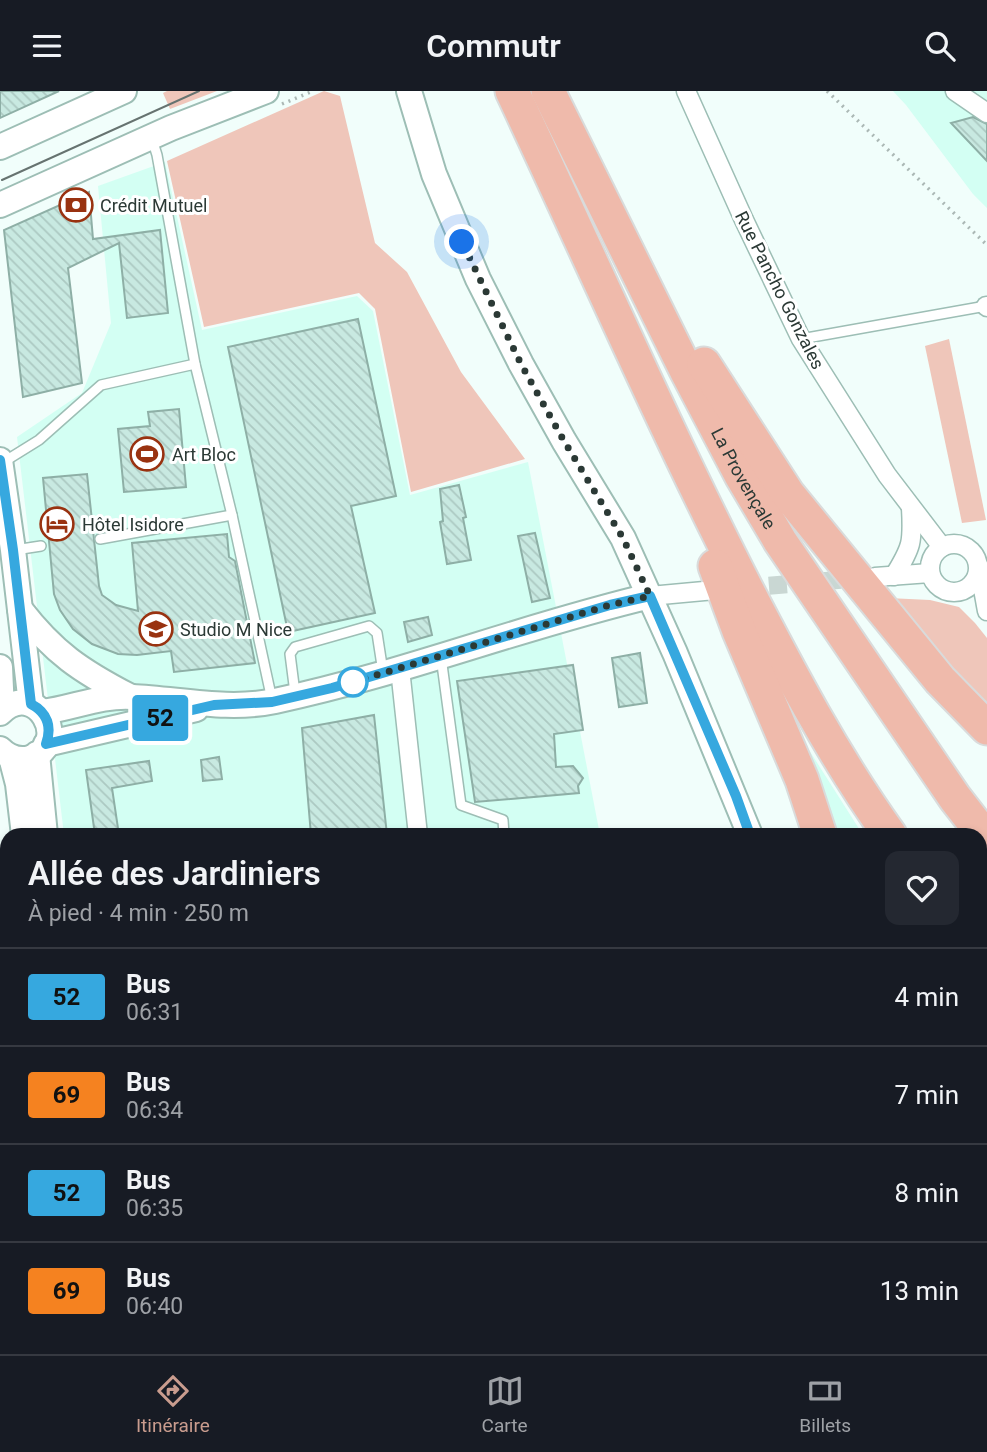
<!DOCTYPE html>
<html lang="fr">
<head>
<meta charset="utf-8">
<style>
  body { margin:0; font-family:Roboto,sans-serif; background:#242831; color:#f1f3f6; height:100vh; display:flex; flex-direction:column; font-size:26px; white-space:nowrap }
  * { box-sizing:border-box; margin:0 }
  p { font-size:23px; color:#9ea1a6 }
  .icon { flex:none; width:38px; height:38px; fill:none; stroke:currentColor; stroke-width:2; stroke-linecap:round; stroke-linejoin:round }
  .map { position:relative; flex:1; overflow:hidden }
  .drawer { position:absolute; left:0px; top:737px; width:987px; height:527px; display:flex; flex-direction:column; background:#171b24; border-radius:21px 21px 0 0; box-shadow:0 4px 10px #0003 }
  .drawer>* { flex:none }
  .badge { padding:0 14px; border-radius:5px; font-size:24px; line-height:46px }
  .you { position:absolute; width:35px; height:35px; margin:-18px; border:5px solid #fff; border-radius:50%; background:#1a73e8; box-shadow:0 0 0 10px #1a73e833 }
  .map>.badge { position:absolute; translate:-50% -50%; box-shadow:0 0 0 4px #fff }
  .round { display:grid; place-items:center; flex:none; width:74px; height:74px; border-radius:14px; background:#242831 }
  .head { display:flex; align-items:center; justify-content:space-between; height:119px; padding:0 28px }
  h1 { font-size:33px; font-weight:600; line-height:52px }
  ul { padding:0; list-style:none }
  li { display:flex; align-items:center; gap:21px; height:98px; padding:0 28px; border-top:2px solid #363941 }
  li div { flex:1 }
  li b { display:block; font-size:26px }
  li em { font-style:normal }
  li .badge { min-width:77px; font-weight:700; text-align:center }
  header { display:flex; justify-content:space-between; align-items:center; height:91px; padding:0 28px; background:#171b24; font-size:32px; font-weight:600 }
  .menu { display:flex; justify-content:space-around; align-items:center; height:98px; border-top:2px solid #363941; background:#171b24; font-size:19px; color:#9ea1a6 }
  .menu a { display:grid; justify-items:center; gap:4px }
  .menu .on { color:#c99c8e }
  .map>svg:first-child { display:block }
  .built { fill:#d3fff3 }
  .green { fill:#efc6ba }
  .building { fill:url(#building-back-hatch); stroke:#8eafa6; stroke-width:2 }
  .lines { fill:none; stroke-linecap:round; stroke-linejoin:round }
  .street-tunnel { stroke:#c9d7d3; stroke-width:18; stroke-dasharray:18 9; stroke-linecap:butt }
  .lane-casing { stroke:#9dbeb5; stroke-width:12 }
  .street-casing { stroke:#9dbeb5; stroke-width:21 }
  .secondary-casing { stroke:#9dbeb5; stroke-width:28 }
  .highway-casing { stroke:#d9dbdb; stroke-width:37 }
  .path { stroke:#abb8b5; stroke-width:3.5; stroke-dasharray:2 5; stroke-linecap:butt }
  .lane { stroke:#fff; stroke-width:9 }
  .street { stroke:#fff; stroke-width:18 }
  .secondary { stroke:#fff; stroke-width:24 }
  .highway { stroke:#efbaab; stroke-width:33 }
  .tram { stroke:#667370; stroke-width:2 }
  .line-casing { stroke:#fff; stroke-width:16 }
  .line { stroke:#36a8df; stroke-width:10 }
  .walk { stroke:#2b3935; stroke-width:7; stroke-dasharray:0 12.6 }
  .stop-dot { fill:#fff; stroke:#36a8df; stroke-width:3.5 }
  .labels { text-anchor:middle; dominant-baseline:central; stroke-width:6; stroke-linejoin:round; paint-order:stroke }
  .poi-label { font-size:18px; fill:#2b3935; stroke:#fff; text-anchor:start }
  .street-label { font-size:18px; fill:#2b3935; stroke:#fff }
</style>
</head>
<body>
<header><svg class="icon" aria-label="menu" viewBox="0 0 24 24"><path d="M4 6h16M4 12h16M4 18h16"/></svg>Commutr<svg class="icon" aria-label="search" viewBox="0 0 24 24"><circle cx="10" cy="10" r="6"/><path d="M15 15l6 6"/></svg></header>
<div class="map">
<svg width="987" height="1263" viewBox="0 0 987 1263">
  <defs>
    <pattern id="building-back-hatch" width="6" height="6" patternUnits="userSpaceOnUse" patternTransform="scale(1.75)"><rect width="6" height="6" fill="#c8e9e1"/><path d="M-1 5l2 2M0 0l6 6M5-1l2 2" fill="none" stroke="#acc9c2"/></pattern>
  </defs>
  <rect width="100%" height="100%" fill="#f1fefb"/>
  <g class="built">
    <polygon points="893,0 987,0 987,117 973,103 906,14"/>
    <polygon points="165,71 202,239 357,205 373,220 410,404 528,371 600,744 64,744 17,346 82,302 111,232 98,95"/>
    <polygon points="781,603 809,659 863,744 830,744"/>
    <polygon points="980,895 987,905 987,1002 980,1006 987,1018 987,1025 980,1027"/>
    <polygon points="980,1207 987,1213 987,1263 127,1263 126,1257 980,1256"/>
  </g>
  <g class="green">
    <polygon points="167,0 217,0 170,18 163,2"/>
    <polygon points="324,0 340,5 375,152 407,181 461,281 525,368 411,401 375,218 359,202 204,236 167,70"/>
    <polygon points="949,248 986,429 962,432 925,255"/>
    <polygon points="888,507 930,509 959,516 975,532 987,547 987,623"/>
    <polygon points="987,1030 987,1177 980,1171 980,1033"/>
  </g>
  <g class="building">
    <polygon points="0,0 59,0 0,27"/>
    <polygon points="973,26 987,33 987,70 951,32"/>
    <polygon points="89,101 93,148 160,139 168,222 127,227 119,152 68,177 82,292 23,306 4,139"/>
    <polygon points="358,228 396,405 351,415 375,522 288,541 228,256"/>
    <polygon points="179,318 186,396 124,401 118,338 150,335 148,321"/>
    <polygon points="87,383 99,495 102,504 116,514 138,520 132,452 227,443 229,466 235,470 255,572 174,581 171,560 137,564 118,563 92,553 73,538 60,519 54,503 43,387"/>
    <polygon points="459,394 466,426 463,427 471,469 447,473 440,431 443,430 440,398"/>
    <polygon points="535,442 550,507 532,511 518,445"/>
    <polygon points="428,526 432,544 408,551 404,531"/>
    <polygon points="640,562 647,612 619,616 612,567"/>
    <polygon points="573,574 583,639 554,643 556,676 573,675 583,687 578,695 579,702 475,711 457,590"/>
    <polygon points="374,624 387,744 311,744 302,637"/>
    <polygon points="219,666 222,688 203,690 201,669"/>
    <polygon points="149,670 152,690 112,697 119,744 95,744 86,679"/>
  </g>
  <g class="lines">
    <polyline class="street-tunnel" points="742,497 861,487"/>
    <defs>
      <g id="lane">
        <polyline points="152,48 157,64 195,273"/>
        <polyline points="801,248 986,215"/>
        <polyline points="2,372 39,349 101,294 195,273 232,424 272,609"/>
        <polyline points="100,448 232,424"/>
        <polyline points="15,459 41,455"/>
        <polyline points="441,566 461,714 503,729 504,744"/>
        <polyline points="295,602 290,563 295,556 369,535 377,542 383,581"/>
        <polyline points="980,954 987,968"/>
        <polyline points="32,1256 33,1263"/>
        <polyline points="184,1256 185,1263"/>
        <polyline points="489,1256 490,1263"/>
        <polyline points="904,1256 904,1263"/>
      </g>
      <g id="street">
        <polyline points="686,0 744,129 801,248 887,384 942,456"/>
        <polyline points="955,0 987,22"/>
        <polyline points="986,215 987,216"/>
        <circle cx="954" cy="477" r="24"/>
        <polyline points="979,476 987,520"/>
        <path d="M 894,485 C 912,456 913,451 911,417"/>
        <polyline points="875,486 930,482"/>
        <polyline points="650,505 715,499"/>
        <polyline points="400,578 418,744"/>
      </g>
      <g id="secondary">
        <polyline points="409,0 434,83 478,188 521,273 564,350 623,447 675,562 750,744"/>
        <polyline points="0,56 124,0"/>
        <polyline points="0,114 171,37 266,0"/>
        <polyline points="0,369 13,459 31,613"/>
        <path d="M 20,518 C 54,562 81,580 129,605"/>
        <polyline points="0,576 2,619"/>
        <path d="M 43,621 C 73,617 101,604 132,606 C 179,608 228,620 275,610 C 402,583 523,535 650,505"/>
        <path d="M 0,622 C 36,586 73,653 30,667 C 19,670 8,666 0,658"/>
        <polyline points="46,653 196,618"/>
        <polyline points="37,663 45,744"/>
        <polyline points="11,666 18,693 24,744"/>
        <polyline points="87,1256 88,1263"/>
        <polyline points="109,1256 109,1263"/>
        <polyline points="821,1256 822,1263"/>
      </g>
      <g id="highway">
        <path d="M 512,0 C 590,166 663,334 746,497 C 790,582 834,666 890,744"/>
        <path id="s1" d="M 548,0 L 686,279 L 741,384 L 780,450 L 955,707 L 987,748"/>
        <polyline points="704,273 788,403 940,589 987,637"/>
        <polyline points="715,475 739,540 802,689 820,744"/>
        <polyline points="980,856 987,864"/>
        <polyline points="980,1185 987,1191"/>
      </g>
    </defs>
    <use href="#lane" class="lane-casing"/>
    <use href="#street" class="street-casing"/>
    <use href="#secondary" class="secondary-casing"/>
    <use href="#highway" class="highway-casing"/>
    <g class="path">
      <polyline points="827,0 987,154"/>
      <polyline points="282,13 313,0"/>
    </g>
    <use href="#lane" class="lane"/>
    <use href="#street" class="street"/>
    <use href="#secondary" class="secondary"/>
    <use href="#highway" class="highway"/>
    <polyline class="tram" points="2,89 199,0"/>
  </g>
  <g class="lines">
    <defs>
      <path id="line" d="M 0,369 L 13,459 L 31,613 C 48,622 52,636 46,653 L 214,614 L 272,611 L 332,597 L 610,514 L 650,505 L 736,705 L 750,744"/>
    </defs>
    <use href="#line" class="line-casing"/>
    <use href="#line" class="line"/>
    <polyline class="walk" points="353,591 610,514 650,505 623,447 564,350 521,273 462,151"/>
  </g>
  <defs>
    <symbol id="bank-ring" viewBox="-11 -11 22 22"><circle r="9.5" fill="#fff" stroke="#993210" stroke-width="1.5"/><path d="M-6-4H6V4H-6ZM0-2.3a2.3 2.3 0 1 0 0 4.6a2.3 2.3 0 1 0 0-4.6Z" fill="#993210"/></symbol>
    <symbol id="stadium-ring" viewBox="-11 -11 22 22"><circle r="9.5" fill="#fff" stroke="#993210" stroke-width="1.5"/><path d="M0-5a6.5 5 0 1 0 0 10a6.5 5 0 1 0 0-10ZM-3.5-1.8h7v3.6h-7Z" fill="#993210"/></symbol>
    <symbol id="hotel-ring" viewBox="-11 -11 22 22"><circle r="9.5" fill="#fff" stroke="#993210" stroke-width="1.5"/><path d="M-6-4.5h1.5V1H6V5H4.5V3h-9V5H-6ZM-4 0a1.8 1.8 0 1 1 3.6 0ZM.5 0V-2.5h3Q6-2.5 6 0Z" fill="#993210"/></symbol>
    <symbol id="university-ring" viewBox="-11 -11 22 22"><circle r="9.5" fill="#fff" stroke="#993210" stroke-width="1.5"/><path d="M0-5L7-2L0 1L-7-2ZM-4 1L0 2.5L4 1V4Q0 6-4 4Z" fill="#993210"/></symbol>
  </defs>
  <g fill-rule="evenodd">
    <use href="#bank-ring" x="57" y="95" width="38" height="38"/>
    <use href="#stadium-ring" x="128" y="344" width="38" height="38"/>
    <use href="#hotel-ring" x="38" y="414" width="38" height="38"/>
    <use href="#university-ring" x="137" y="519" width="38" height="38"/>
  </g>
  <circle class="stop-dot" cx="353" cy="591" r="14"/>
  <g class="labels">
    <g class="poi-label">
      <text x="100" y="114">Crédit Mutuel</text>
      <text x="172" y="363">Art Bloc</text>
      <text x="82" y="433">Hôtel Isidore</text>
      <text x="180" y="538">Studio M Nice</text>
    </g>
    <g class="street-label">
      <text transform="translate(780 199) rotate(63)">Rue Pancho Gonzales</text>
      <text stroke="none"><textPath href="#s1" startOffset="434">La Provençale</textPath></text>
    </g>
  </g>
</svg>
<div class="you" style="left:462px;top:151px"></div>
<b class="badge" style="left:160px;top:627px;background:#36a8df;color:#111">52</b>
<section class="drawer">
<div class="head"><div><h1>Allée des Jardiniers</h1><p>À pied · 4 min · 250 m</p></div><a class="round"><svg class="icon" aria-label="heart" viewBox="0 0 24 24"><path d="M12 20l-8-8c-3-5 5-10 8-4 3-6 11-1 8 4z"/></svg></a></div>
<ul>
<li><span class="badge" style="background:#36a8df;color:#111">52</span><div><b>Bus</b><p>06:31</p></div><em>4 min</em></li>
<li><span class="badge" style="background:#f58220;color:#111">69</span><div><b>Bus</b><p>06:34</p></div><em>7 min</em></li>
<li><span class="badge" style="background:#36a8df;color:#111">52</span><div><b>Bus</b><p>06:35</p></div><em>8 min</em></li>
<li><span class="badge" style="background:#f58220;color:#111">69</span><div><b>Bus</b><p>06:40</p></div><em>13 min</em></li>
</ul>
</section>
</div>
<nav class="menu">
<a class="on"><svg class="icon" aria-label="directions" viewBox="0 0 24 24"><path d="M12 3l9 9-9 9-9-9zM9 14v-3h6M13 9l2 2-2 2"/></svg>Itinéraire</a>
<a><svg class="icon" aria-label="map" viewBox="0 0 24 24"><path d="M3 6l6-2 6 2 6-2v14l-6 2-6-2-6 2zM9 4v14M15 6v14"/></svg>Carte</a>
<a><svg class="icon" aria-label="tickets" viewBox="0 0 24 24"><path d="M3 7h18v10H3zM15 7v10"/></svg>Billets</a>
</nav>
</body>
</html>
